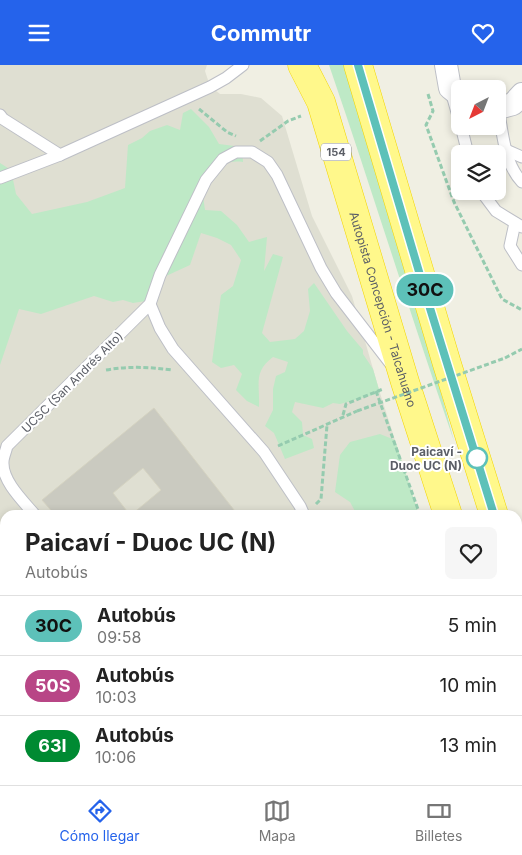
<!DOCTYPE html>
<html lang="es">
<head>
<meta charset="utf-8">
<style>
  body { margin:0; font-family:Inter,sans-serif; background:#f6f6f6; color:#222; height:100vh; display:flex; flex-direction:column; font-size:19px; white-space:nowrap }
  * { box-sizing:border-box; margin:0 }
  p { font-size:16px; color:#767676 }
  .icon { flex:none; width:28px; height:28px; fill:none; stroke:currentColor; stroke-width:2; stroke-linecap:round; stroke-linejoin:round }
  .map { position:relative; flex:1; overflow:hidden }
  .details { position:absolute; left:0px; top:445px; width:522px; height:275px; display:flex; flex-direction:column; background:#fff; border-radius:15px 15px 0 0; box-shadow:0 2px 8px #0003 }
  .details>* { flex:none }
  .badge { padding:0 10px; border-radius:16px; font-size:18px; line-height:32px }
  .needle { width:32px; rotate:222deg }
  .controls { position:absolute; left:451px; top:15px; display:grid; gap:10px }
  .controls a { display:grid; place-items:center; width:55px; height:55px; border-radius:8px; background:#fff; box-shadow:0 2px 8px #0003; font-size:25px }
  .map>.badge { position:absolute; translate:-50% -50%; box-shadow:0 0 0 2px #fff }
  .round { display:grid; place-items:center; flex:none; width:52px; height:52px; border-radius:8px; background:#f6f6f6 }
  .overview { display:flex; align-items:center; justify-content:space-between; height:85px; padding:0 25px }
  h1 { font-size:24px; font-weight:700; line-height:38px }
  ul { padding:0; list-style:none }
  li { display:flex; align-items:center; gap:15px; height:60px; padding:0 25px; border-top:1px solid #e0e0e0 }
  li div { flex:1 }
  li b { display:block; font-size:19px }
  li em { font-style:normal }
  li .badge { min-width:55px; font-weight:700; text-align:center }
  header { display:flex; justify-content:space-between; align-items:center; height:65px; padding:0 25px; background:#2563eb; color:#fff; font-size:22px; font-weight:700 }
  .tab-bar { display:flex; justify-content:space-around; align-items:center; height:70px; border-top:1px solid #e0e0e0; background:#fff; font-size:14px; color:#767676 }
  .tab-bar a { display:grid; justify-items:center; gap:2px }
  .tab-bar .active { color:#2563eb }
  .map>svg:first-child { display:block }
  .education { fill:#dfdfd2 }
  .green { fill:#bee9c6 }
  .building { fill:#cacac0; stroke:#d5d3c1 }
  .lines { fill:none; stroke-linecap:round; stroke-linejoin:round }
  .lane-casing { stroke:#bdbfc6; stroke-width:13 }
  .street-casing { stroke:#bdbfc6; stroke-width:24 }
  .highway-casing { stroke:#f3d500; stroke-width:29 }
  .path { stroke:#95cbaf; stroke-width:3; stroke-dasharray:5 2.5; stroke-linecap:butt }
  .lane { stroke:#fff; stroke-width:11 }
  .street { stroke:#fff; stroke-width:22 }
  .highway { stroke:#fff88b; stroke-width:28 }
  .path-bridge { stroke:#95cbaf; stroke-width:3; stroke-dasharray:5 2.5; stroke-linecap:butt }
  .line-casing { stroke:#fff; stroke-width:11 }
  .line { stroke:#5dc1b9; stroke-width:8 }
  .stop-dot { fill:#fff; stroke:#5dc1b9; stroke-width:2.5 }
  .labels { text-anchor:middle; dominant-baseline:central; stroke-width:4; stroke-linejoin:round; paint-order:stroke }
  .shield { fill:#fff; stroke:#8c8e94; stroke-width:1 }
  .shield-label { font-size:11px; font-weight:bold; fill:#5b5e66 }
  .street-label { font-size:12px; fill:#5b5e66; stroke:#fff }
  .stop-label { font-size:12px; font-weight:bold; fill:#5b5e66; stroke:#fff; text-anchor:end }
</style>
</head>
<body>
<header><svg class="icon" aria-label="menu" viewBox="0 0 24 24"><path d="M4 6h16M4 12h16M4 18h16"/></svg>Commutr<svg class="icon" aria-label="heart" viewBox="0 0 24 24"><path d="M12 20l-8-8c-3-5 5-10 8-4 3-6 11-1 8 4z"/></svg></header>
<div class="map">
<svg width="522" height="720" viewBox="0 0 522 720">
  <rect width="100%" height="100%" fill="#f0efe3"/>
  <polygon class="education" points="0,0 207,0 205,6 210,21 220,29 241,29 261,33 282,51 312,151 352,231 380,328 419,450 5,450 5,715 468,715 464,720 0,720"/>
  <g class="green">
    <path d="M 329,0 L 344,0 L 393,167 L 425,268 L 454,376 C 411,252 372,125 329,0 Z"/>
    <path d="M 191,44 L 209,62 L 219,79 L 242,82 L 243,97 C 220,94 215,107 202,124 L 205,145 L 221,146 L 237,160 L 249,177 L 267,172 L 264,206 L 273,189 L 283,192 L 262,268 L 270,277 L 295,274 L 304,266 L 310,246 L 308,224 L 314,218 L 347,266 L 363,285 L 363,289 L 373,304 L 380,328 L 340,339 L 333,338 L 323,343 L 295,337 L 292,347 L 302,357 L 303,370 L 312,374 L 314,383 L 285,394 L 274,368 L 265,361 L 273,345 L 273,324 L 276,311 L 285,307 L 288,297 L 273,292 C 253,307 260,319 259,342 L 247,336 L 236,325 L 242,309 L 234,300 L 221,303 L 212,297 L 221,230 L 233,221 L 241,195 L 231,180 L 217,173 L 201,168 L 190,200 L 166,211 L 151,221 L 146,236 L 133,238 L 123,235 L 113,237 L 94,231 L 41,249 L 19,244 L 0,300 L 0,98 L 11,105 L 16,129 L 32,149 L 87,137 L 125,123 L 128,80 L 142,73 L 150,66 L 167,60 L 180,65 L 183,48 Z"/>
    <polygon points="380,369 395,375 419,450 357,450 350,437 335,427 340,390 350,377"/>
    <polygon points="0,479 5,484 5,715 167,715 165,720 3,720 0,709"/>
  </g>
  <polygon class="building" points="154,343 238,450 131,450 161,425 143,403 113,428 130,450 55,450 42,435"/>
  <g class="lines">
    <defs>
      <g id="lane">
        <polyline points="451,26 460,58"/>
        <path d="M 498,43 C 503,69 504,98 522,117"/>
        <polyline points="0,50 3,54 60,90 210,22 226,13 243,0"/>
        <polyline points="461,61 468,89"/>
        <polyline points="506,85 522,92"/>
        <polyline points="0,113 60,90"/>
        <polyline points="481,126 496,146 522,162"/>
        <polyline points="515,158 510,181 522,200"/>
        <polyline points="150,239 160,263 173,284 264,387 300,441 304,450"/>
        <path d="M 35,450 C 23,436 2,416 3,397 C 3,392 6,386 7,381 L 150,239 L 160,210 L 206,115 L 223,94 L 236,87 L 252,87 L 268,97 L 277,110 L 321,203 L 336,228 L 390,298"/>
        <polyline points="0,614 5,620"/>
        <polyline points="101,715 110,720"/>
        <polyline points="168,720 176,715"/>
      </g>
      <g id="street">
        <polyline points="446,0 450,23 460,31"/>
        <polyline points="498,43 513,39 522,29"/>
      </g>
      <g id="highway">
        <path id="s1" d="M 302,0 L 321,37 L 405,317 L 448,450"/>
        <polyline points="358,0 447,299 494,450"/>
        <polyline points="518,523 522,537"/>
        <polyline points="518,657 522,670"/>
      </g>
    </defs>
    <use href="#lane" class="lane-casing"/>
    <use href="#street" class="street-casing"/>
    <use href="#highway" class="highway-casing"/>
    <g class="path">
      <polyline points="428,29 433,46 426,60 454,137 502,234 522,245"/>
      <polyline points="199,44 227,67 236,71"/>
      <polyline points="260,76 288,56 301,51"/>
      <polyline points="505,293 522,284"/>
      <path d="M 106,305 C 129,301 149,302 172,305"/>
      <polyline points="376,326 420,450"/>
      <polyline points="343,350 346,339 383,324"/>
      <polyline points="278,381 357,346"/>
      <polyline points="316,439 321,434 327,360"/>
      <polyline points="480,715 481,720"/>
    </g>
    <use href="#lane" class="lane"/>
    <use href="#street" class="street"/>
    <use href="#highway" class="highway"/>
    <polyline class="path-bridge" points="357,346 505,293"/>
  </g>
  <g class="lines">
    <defs>
      <polyline id="line" points="358,0 425,227 494,450"/>
    </defs>
    <use href="#line" class="line-casing"/>
    <use href="#line" class="line"/>
  </g>
  <circle class="stop-dot" cx="477" cy="393" r="10"/>
  <g class="labels">
    <rect class="shield" x="321" y="78.5" width="30" height="17" rx="4"/>
    <g class="shield-label">
      <text x="336" y="87">154</text>
    </g>
    <g class="street-label">
      <text stroke="none"><textPath href="#s1" startOffset="258">Autopista Concepción - Talcahuano</textPath></text>
      <text transform="translate(72 317) rotate(-45)">UCSC (San Andrés Alto)</text>
    </g>
    <g class="stop-label">
      <text x="462" y="386">Paicaví -<tspan x="462" dy="14">Duoc UC (N)</tspan></text>
    </g>
  </g>
</svg>
<div class="controls">
<a><svg class="needle" viewBox="-14 -14 28 28"><path d="M0-13l5 13h-10z" fill="#e53935"/><path d="M0 13l5-13h-10z" fill="#767676"/></svg></a>
<a><svg class="icon" aria-label="layers" viewBox="0 0 24 24"><path d="M12 4l9 5-9 5-9-5zM3 14l9 5 9-5"/></svg></a>
</div>
<b class="badge" style="left:425px;top:225px;background:#5dc1b9;color:#111">30C</b>
<section class="details">
<div class="overview"><div><h1>Paicaví - Duoc UC (N)</h1><p>Autobús</p></div><a class="round"><svg class="icon" aria-label="heart" viewBox="0 0 24 24"><path d="M12 20l-8-8c-3-5 5-10 8-4 3-6 11-1 8 4z"/></svg></a></div>
<ul>
<li><span class="badge" style="background:#5dc1b9;color:#111">30C</span><div><b>Autobús</b><p>09:58</p></div><em>5 min</em></li>
<li><span class="badge" style="background:#b84686;color:#fff">50S</span><div><b>Autobús</b><p>10:03</p></div><em>10 min</em></li>
<li><span class="badge" style="background:#008a32;color:#fff">63I</span><div><b>Autobús</b><p>10:06</p></div><em>13 min</em></li>
</ul>
</section>
</div>
<nav class="tab-bar">
<a class="active"><svg class="icon" aria-label="directions" viewBox="0 0 24 24"><path d="M12 3l9 9-9 9-9-9zM9 14v-3h6M13 9l2 2-2 2"/></svg>Cómo llegar</a>
<a><svg class="icon" aria-label="map" viewBox="0 0 24 24"><path d="M3 6l6-2 6 2 6-2v14l-6 2-6-2-6 2zM9 4v14M15 6v14"/></svg>Mapa</a>
<a><svg class="icon" aria-label="tickets" viewBox="0 0 24 24"><path d="M3 7h18v10H3zM15 7v10"/></svg>Billetes</a>
</nav>
</body>
</html>
